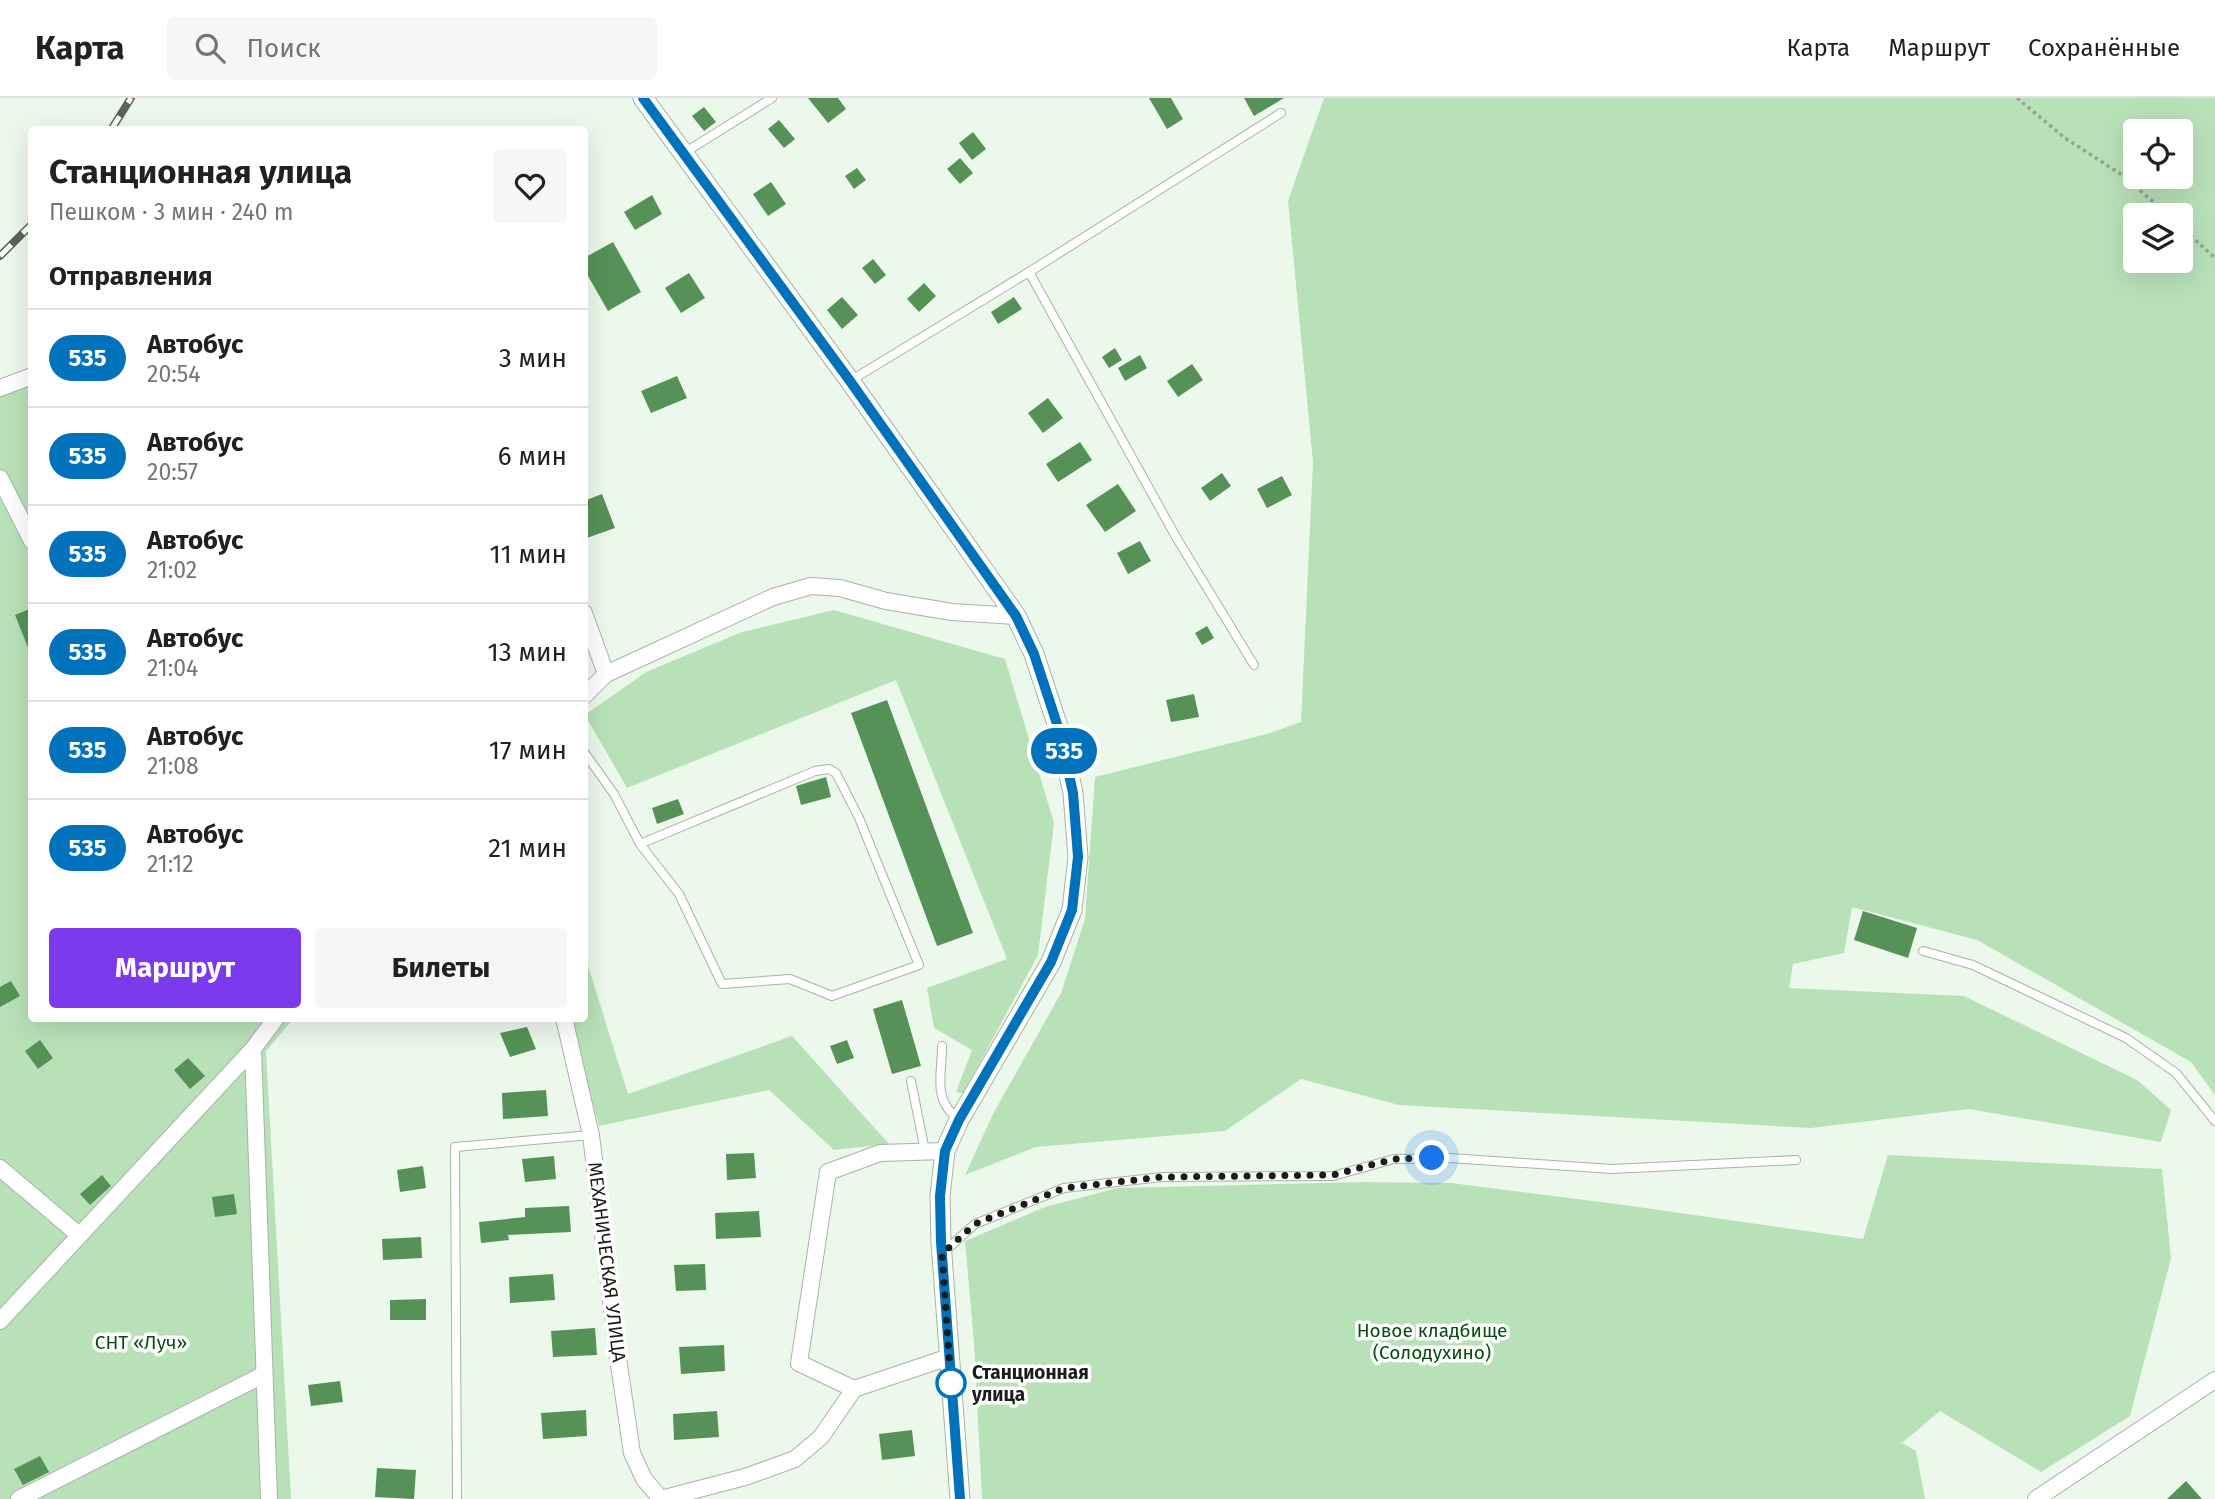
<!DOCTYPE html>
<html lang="ru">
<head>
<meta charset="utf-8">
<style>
  body { margin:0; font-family:"Fira Sans",sans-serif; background:#f6f6f6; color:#202124; height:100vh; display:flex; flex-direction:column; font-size:26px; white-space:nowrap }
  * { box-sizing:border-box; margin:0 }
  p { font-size:23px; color:#757577 }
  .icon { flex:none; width:38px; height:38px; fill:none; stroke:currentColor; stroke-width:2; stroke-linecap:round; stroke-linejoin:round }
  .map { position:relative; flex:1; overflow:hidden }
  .panel { position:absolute; left:28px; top:28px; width:560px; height:896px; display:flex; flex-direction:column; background:#fff; border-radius:7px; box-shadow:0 7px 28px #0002 }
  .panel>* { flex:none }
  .badge { padding:0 14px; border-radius:23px; font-size:24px; line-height:46px }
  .fabs { position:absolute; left:2123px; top:21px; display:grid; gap:14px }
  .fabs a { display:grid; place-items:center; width:70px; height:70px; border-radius:7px; background:#fff; box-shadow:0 7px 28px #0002; font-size:35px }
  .you { position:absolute; width:35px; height:35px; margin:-18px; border:5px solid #fff; border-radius:50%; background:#1a73e8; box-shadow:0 0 0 10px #1a73e833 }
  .map>.badge { position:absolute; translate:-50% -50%; box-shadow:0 0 0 4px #fff }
  h2 { padding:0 21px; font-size:26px; line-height:63px }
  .round { display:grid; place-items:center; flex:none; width:74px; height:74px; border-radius:7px; background:#f6f6f6 }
  .summary { display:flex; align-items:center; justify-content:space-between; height:119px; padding:0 21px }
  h1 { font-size:33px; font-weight:700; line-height:52px }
  .primary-button { display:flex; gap:14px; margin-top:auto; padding:14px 21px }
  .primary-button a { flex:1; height:80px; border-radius:7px; background:#7c3aed; color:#fff; font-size:28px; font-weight:700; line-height:80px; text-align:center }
  .primary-button a+a { background:#f6f6f6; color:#202124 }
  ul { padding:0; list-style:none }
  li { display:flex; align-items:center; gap:21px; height:98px; padding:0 21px; border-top:2px solid #e0e0e0 }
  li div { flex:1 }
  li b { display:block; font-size:26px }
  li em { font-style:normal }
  li .badge { min-width:77px; font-weight:700; text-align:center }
  header { display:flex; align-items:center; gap:42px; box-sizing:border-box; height:98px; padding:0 35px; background:#fff; border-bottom:2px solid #e0e0e0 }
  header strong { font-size:33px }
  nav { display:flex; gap:38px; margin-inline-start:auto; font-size:24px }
  .search { width:490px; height:63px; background:#f6f6f6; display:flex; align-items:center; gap:18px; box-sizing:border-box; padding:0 24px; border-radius:7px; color:#757577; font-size:26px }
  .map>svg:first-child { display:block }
  .green { fill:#b9e1b8; fill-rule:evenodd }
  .building { fill:#569257 }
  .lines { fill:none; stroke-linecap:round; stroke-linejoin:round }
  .service-casing { stroke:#a8b3a8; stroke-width:10 }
  .minor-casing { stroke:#a8b3a8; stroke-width:18 }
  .tertiary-casing { stroke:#a8b3a8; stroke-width:21 }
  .path { stroke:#9ba29a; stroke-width:3.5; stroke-dasharray:3.5 3.5; stroke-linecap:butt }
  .service { stroke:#fff; stroke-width:8 }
  .minor { stroke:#fff; stroke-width:16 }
  .tertiary { stroke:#fff; stroke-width:19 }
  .rail-casing { stroke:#5d625c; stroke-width:8 }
  .rail { stroke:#fff; stroke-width:5; stroke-dasharray:16; stroke-linecap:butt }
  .line-casing { stroke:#fff; stroke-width:16 }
  .line { stroke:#0072bc; stroke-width:10 }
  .walk { stroke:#1a1d19; stroke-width:7; stroke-dasharray:0 12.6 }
  .stop-dot { fill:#fff; stroke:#0072bc; stroke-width:3.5 }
  .labels { text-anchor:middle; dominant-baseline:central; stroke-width:7; stroke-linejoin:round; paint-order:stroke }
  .street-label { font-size:19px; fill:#1a1d19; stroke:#fff }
  .park-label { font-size:19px; fill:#094d12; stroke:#fff }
  .stop-label { font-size:19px; font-weight:bold; fill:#1a1d19; stroke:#fff; text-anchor:start }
</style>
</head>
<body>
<header>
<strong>Карта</strong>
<div class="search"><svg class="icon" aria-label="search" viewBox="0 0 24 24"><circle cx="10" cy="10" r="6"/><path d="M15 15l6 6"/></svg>Поиск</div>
<nav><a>Карта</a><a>Маршрут</a><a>Сохранённые</a></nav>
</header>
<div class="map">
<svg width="2215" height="1401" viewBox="0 0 2215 1401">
  <rect width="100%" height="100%" fill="#edf8ed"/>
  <g class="green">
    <path d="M 1324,0 L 2215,0 L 2215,997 L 2191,964 L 1977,842 L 1852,809 L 1844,855 L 1793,866 L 1789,890 L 1964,898 L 2137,982 L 2171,1012 L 2161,1044 L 1969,1011 L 1811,1030 L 1399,1007 L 1301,981 L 1225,1033 L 1036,1049 L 965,1077 L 993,1016 L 1061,895 L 1085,821 L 1095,679 L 1267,636 L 1301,624 L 1313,364 L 1288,103 ZM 2135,33 L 2180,33 L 2180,79 L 2135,79 ZM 2135,117 L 2180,117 L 2180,163 L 2135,163 Z"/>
    <polygon points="31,270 32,920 293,921 266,953 291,1401 0,1401 0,282"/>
    <polygon points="834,512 1005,561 1054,725 1038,857 963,996 956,994 972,952 934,930 927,890 1007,861 896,582 627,690 585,617 646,574 742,534"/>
    <polygon points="585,858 628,996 792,938 889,1046 834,1052 769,992 599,1028 570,921 584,920"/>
    <polygon points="1888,1057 2162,1071 2171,1160 2130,1318 2041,1374 1940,1313 1902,1345 1916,1353 1925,1401 982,1401 974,1245 965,1143 1045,1109 1117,1090 1365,1084 1451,1085 1624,1107 1863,1141"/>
  </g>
  <g class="building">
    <polygon points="808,0 838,0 846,11 828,25"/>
    <polygon points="1149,0 1171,0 1183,21 1167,31"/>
    <polygon points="1244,0 1284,0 1254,18"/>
    <polygon points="704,9 716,24 704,33 692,18"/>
    <polygon points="779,22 795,41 784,50 768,31"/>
    <polygon points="973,34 986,51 972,62 959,45"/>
    <polygon points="960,60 973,75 960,86 947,71"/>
    <polygon points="857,70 866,82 854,91 845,78"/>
    <polygon points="771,84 786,106 768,118 753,96"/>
    <polygon points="652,97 662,116 635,132 624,114"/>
    <polygon points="613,144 641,194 608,213 584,171 584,160"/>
    <polygon points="873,161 886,177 875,186 862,170"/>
    <polygon points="689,175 705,200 681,215 665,190"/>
    <polygon points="924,185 936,198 919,214 907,201"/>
    <polygon points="842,199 858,217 842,231 827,212"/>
    <polygon points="1014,199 1022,211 998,226 991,214"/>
    <polygon points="1115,250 1122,262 1109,270 1102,259"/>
    <polygon points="1140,257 1147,270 1125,283 1118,270"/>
    <polygon points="1192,266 1203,282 1178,299 1167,283"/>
    <polygon points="677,278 687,300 651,315 641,293"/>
    <polygon points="1048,300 1063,320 1043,335 1028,315"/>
    <polygon points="1080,344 1092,362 1058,384 1046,366"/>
    <polygon points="1222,375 1231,388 1210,403 1201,390"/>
    <polygon points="1282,378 1292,397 1267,410 1257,391"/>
    <polygon points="1118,386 1136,413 1105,434 1086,407"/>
    <polygon points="602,396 615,430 584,441 584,403"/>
    <polygon points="1140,443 1151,463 1128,476 1117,455"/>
    <polygon points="32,510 32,557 31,557 15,517"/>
    <polygon points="1207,528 1214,540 1202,547 1195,535"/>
    <polygon points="1194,596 1199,619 1171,624 1166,602"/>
    <polygon points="887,602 973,835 937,848 851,615"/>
    <polygon points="826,679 831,699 801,707 796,688"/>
    <polygon points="678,701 684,716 657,726 652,710"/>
    <polygon points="1863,813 1917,830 1908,860 1854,842"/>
    <polygon points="11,883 20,898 0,909 0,889"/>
    <polygon points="902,902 921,968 892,976 873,911"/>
    <polygon points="527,929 536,951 510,959 500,935"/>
    <polygon points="40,942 53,960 38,971 25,953"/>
    <polygon points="847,942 854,960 837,966 830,948"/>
    <polygon points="188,960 205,978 190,991 174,972"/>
    <polygon points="546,992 548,1018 503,1021 502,995"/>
    <polygon points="754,1055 756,1080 727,1082 726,1056"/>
    <polygon points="554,1058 556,1081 525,1084 522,1061"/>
    <polygon points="423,1068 426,1090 400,1094 397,1072"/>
    <polygon points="102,1077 111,1088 90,1107 80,1096"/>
    <polygon points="234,1096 237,1116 215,1119 212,1099"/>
    <polygon points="569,1108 571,1134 508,1137 509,1142 481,1145 479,1124 525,1119 525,1110"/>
    <polygon points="759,1113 761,1139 716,1141 715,1115"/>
    <polygon points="421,1139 422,1160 383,1162 382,1141"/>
    <polygon points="705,1166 706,1192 676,1193 674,1167"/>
    <polygon points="553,1176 555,1202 510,1205 509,1179"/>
    <polygon points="426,1201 426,1222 390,1222 390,1202"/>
    <polygon points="595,1230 597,1257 553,1259 551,1233"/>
    <polygon points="724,1247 725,1273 681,1276 679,1249"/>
    <polygon points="340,1283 343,1304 311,1308 308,1287"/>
    <polygon points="586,1312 587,1338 543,1341 541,1315"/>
    <polygon points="717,1313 719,1339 674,1342 673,1316"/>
    <polygon points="912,1332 915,1358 882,1362 879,1336"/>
    <polygon points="40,1358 49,1374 23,1387 14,1371"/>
    <polygon points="377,1370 416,1372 414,1401 375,1399"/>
    <polygon points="2186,1383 2202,1401 2167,1401"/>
  </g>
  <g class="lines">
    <defs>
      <g id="service">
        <polyline points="684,55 772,0"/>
        <polyline points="850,283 1029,174"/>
        <polyline points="1254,567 1176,439 1029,174 1281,15"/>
        <polyline points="584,654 614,696 640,746 679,796 722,886 790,881 832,898 919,867 859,720 836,675 829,671 815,673 640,746"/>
        <polyline points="1923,853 1973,867 2126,940 2176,975 2215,1023"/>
        <path d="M 942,948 C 942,979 932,1001 959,1022"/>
        <polyline points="911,983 925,1053"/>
        <polyline points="944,1154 975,1126 1064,1090 1162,1079 1333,1078 1394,1061 1450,1060 1612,1071 1796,1062"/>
        <polyline points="457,1401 455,1049 591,1037"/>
      </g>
      <g id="minor">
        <polyline points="0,290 32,278"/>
        <polyline points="0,380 32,443"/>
        <polyline points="584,515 606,576"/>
        <polyline points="584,598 606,576 773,499 811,488 840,490 886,503 952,514 1016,518"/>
        <polyline points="564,920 591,1037 618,1260 632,1355 644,1381 661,1401"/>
        <polyline points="253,951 269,1401"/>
        <polyline points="0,1070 79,1137"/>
        <polyline points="0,1223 253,951 276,920"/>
        <polyline points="854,1291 799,1265 828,1074 880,1055 945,1053"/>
        <polyline points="19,1401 263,1277"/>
        <polyline points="661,1401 745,1379 795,1361 821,1339 854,1291 949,1259"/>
        <polyline points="2036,1401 2215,1282"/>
      </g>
      <polyline id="tertiary" points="643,0 850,283 1016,518 1034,556 1060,635 1073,695 1078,759 1072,812 1051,864 959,1022 945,1053 940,1098 941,1144 960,1401"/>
    </defs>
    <use href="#service" class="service-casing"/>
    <use href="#minor" class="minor-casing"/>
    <use href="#tertiary" class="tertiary-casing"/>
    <g class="path">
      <polyline points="2017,0 2065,40 2122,77 2169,117"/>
      <polyline points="2180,128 2215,160"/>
    </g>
    <use href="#service" class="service"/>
    <use href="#minor" class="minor"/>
    <use href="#tertiary" class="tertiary"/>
    <defs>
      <g id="rail">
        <polyline points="111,32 131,0"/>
        <polyline points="0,158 32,126"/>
      </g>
    </defs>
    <use href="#rail" class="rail-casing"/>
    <use href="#rail" class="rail"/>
  </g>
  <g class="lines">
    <defs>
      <polyline id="line" points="643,0 850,283 1016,518 1034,556 1060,635 1073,695 1078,759 1072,812 1051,864 959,1022 945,1053 940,1098 941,1144 960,1401"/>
    </defs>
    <use href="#line" class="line-casing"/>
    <use href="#line" class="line"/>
    <polyline class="walk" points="951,1285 942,1156 975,1126 1064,1090 1162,1079 1333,1077 1394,1061 1432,1060"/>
  </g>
  <circle class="stop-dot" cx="951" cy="1285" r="14"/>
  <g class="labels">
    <g class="street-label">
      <text transform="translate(607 1164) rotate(83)">МЕХАНИЧЕСКАЯ УЛИЦА</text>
    </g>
    <g class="park-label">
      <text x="1432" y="1232">Новое кладбище<tspan x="1432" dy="22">(Солодухино)</tspan></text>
      <text x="141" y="1244">СНТ «Луч»</text>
    </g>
    <g class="stop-label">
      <text x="972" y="1274">Станционная<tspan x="972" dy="22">улица</tspan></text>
    </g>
  </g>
</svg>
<div class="fabs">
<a><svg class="icon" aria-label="locate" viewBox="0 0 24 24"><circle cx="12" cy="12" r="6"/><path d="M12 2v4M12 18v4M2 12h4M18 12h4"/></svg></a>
<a><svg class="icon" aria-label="layers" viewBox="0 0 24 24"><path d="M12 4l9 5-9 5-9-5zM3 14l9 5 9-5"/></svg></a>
</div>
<div class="you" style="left:1432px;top:1060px"></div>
<b class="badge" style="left:1064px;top:653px;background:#0072bc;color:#fff">535</b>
<section class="panel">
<div class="summary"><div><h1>Станционная улица</h1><p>Пешком · 3 мин · 240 m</p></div><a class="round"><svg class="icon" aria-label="heart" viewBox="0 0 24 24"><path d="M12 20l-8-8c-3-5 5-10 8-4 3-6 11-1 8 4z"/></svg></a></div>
<h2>Отправления</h2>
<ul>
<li><span class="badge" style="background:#0072bc;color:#fff">535</span><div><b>Автобус</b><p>20:54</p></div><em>3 мин</em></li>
<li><span class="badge" style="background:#0072bc;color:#fff">535</span><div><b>Автобус</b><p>20:57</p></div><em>6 мин</em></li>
<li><span class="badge" style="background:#0072bc;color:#fff">535</span><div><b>Автобус</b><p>21:02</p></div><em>11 мин</em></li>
<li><span class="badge" style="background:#0072bc;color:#fff">535</span><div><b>Автобус</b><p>21:04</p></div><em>13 мин</em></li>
<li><span class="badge" style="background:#0072bc;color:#fff">535</span><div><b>Автобус</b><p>21:08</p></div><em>17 мин</em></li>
<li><span class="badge" style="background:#0072bc;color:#fff">535</span><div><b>Автобус</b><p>21:12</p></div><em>21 мин</em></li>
</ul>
<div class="primary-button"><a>Маршрут</a><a>Билеты</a></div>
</section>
</div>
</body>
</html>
